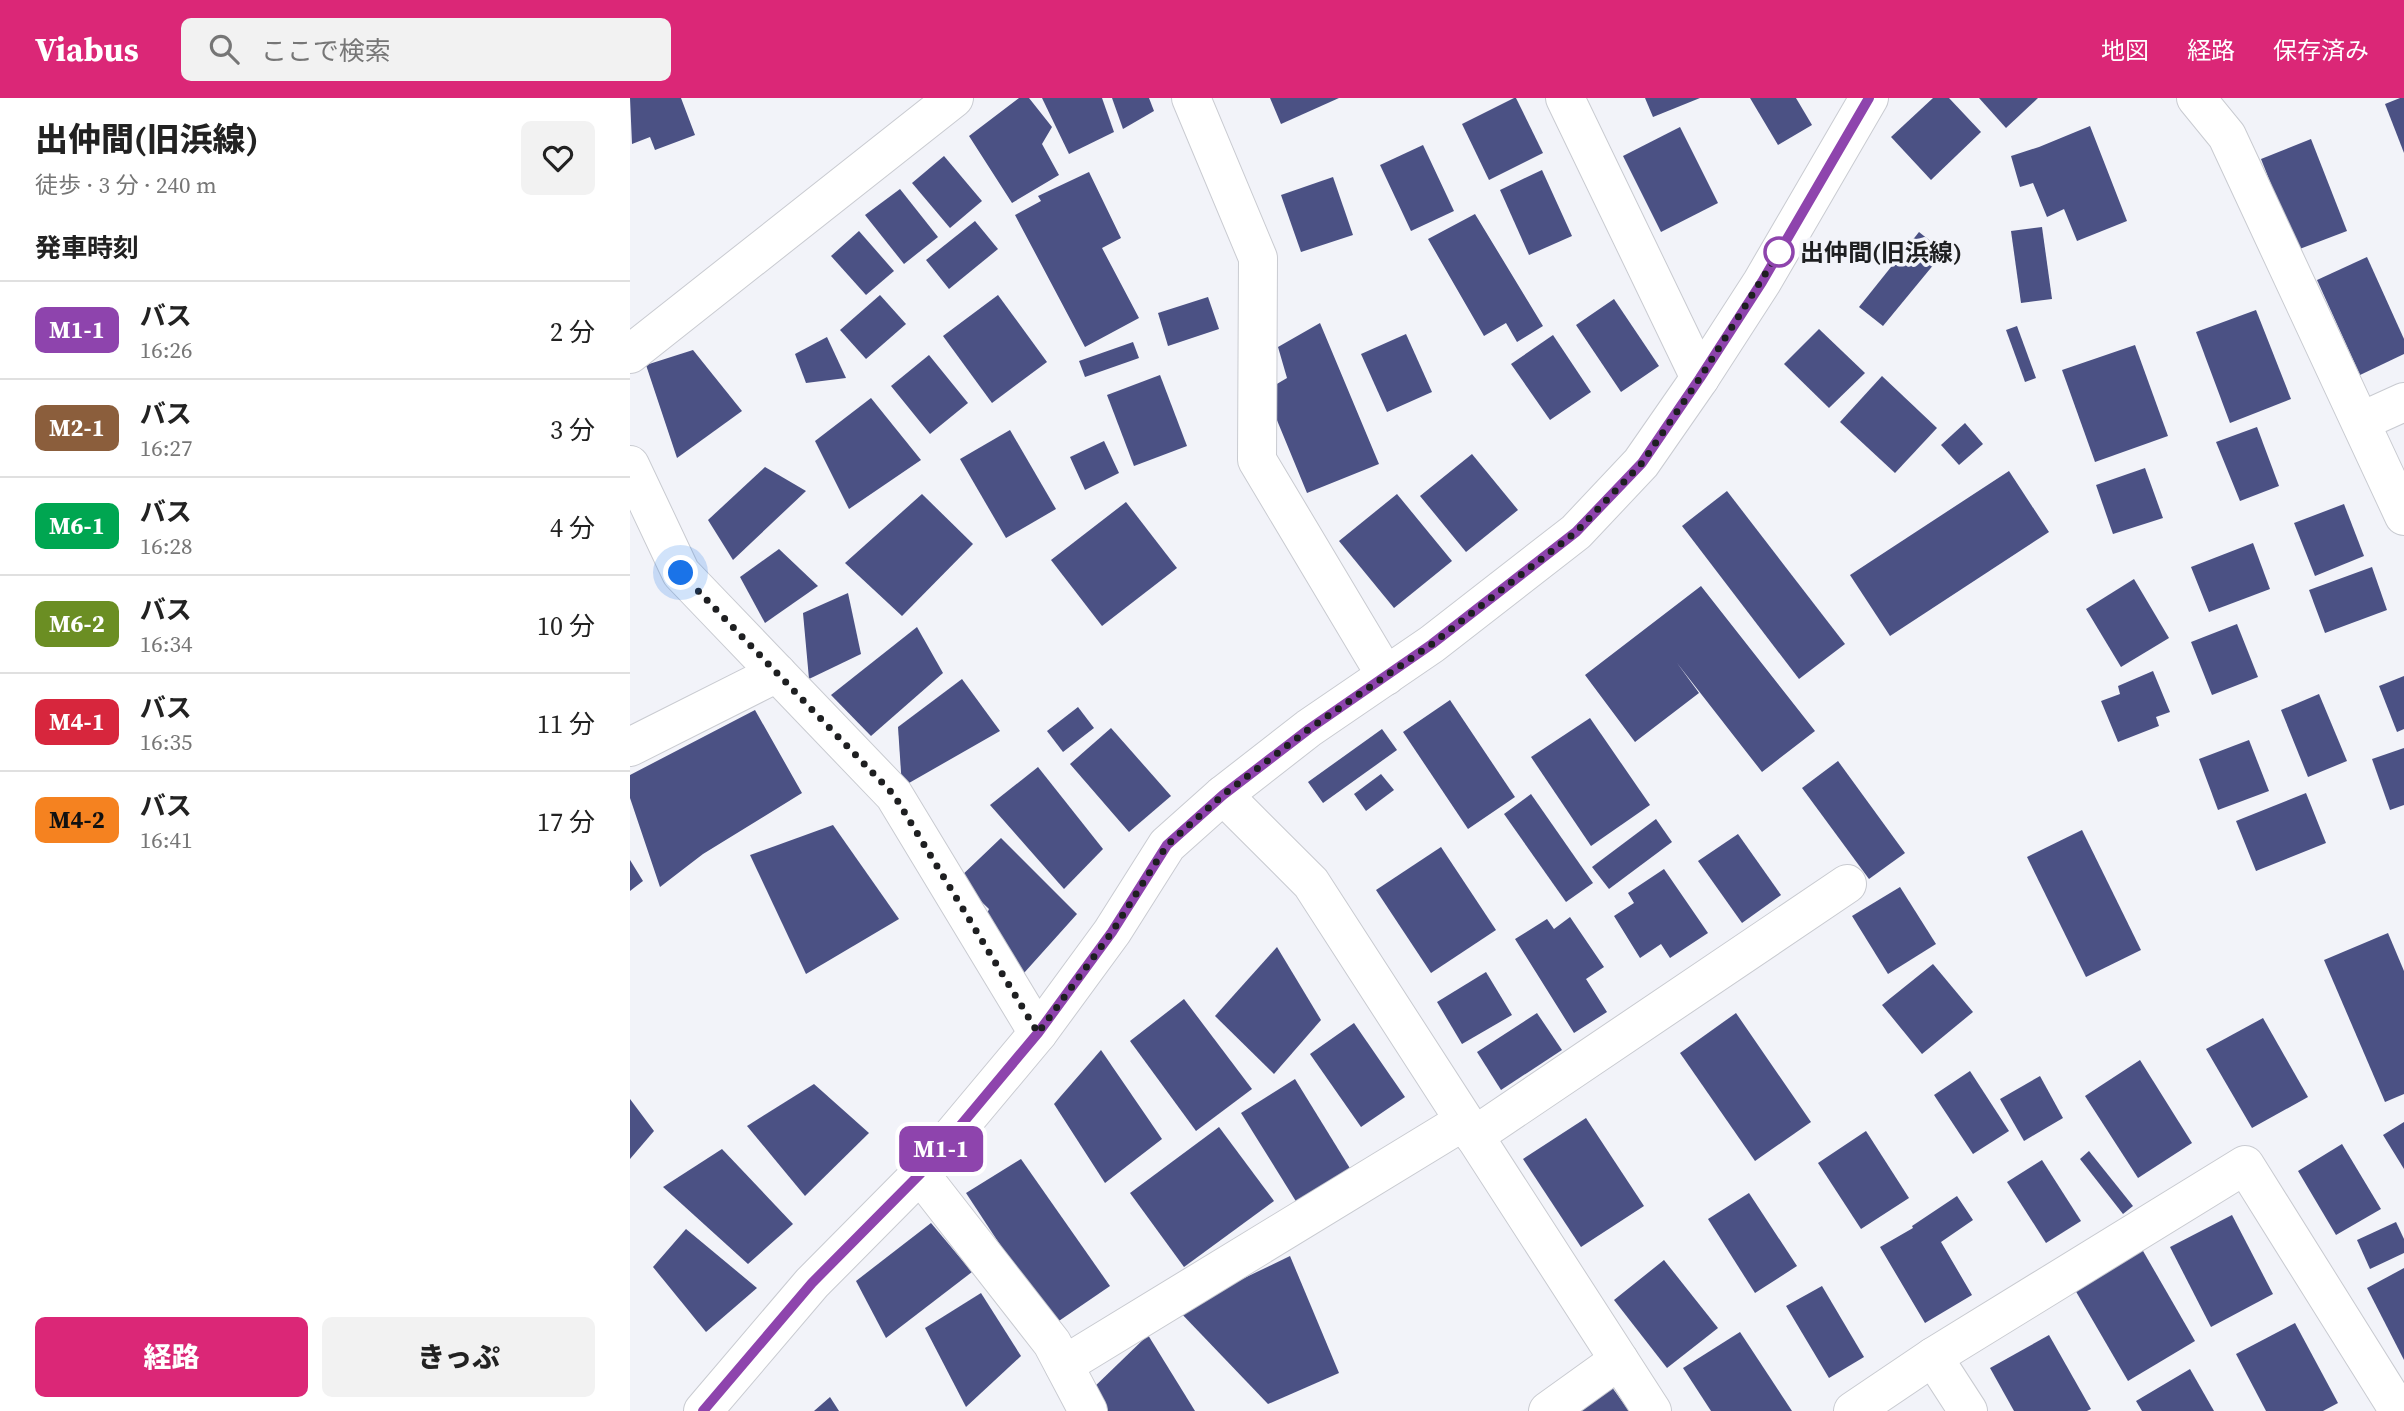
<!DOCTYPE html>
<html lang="ja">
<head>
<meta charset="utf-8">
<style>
  body { margin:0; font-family:"Source Serif 4","Noto Sans JP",serif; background:#f2f2f2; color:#222; height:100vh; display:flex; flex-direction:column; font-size:26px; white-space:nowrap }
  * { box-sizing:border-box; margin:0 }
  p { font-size:23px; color:#767676 }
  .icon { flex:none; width:38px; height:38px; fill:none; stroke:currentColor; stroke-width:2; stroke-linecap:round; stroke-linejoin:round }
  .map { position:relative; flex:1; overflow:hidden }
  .details { display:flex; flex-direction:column; background:#fff; width:630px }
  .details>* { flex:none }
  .badge { padding:0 14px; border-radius:10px; font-size:24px; line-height:46px }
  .you { position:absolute; width:35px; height:35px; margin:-18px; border:5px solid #fff; border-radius:50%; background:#1a73e8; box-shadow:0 0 0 10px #1a73e833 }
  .map>.badge { position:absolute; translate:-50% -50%; box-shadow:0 0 0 4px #fff }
  h2 { padding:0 35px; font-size:26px; line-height:63px }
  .round { display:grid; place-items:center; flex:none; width:74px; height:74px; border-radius:10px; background:#f2f2f2 }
  .summary { display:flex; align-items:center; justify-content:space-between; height:119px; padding:0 35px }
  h1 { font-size:33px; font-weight:800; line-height:52px }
  .cta { display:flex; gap:14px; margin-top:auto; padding:14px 35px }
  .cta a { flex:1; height:80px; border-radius:10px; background:#db2777; color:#fff; font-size:28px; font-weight:800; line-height:80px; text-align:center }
  .cta a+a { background:#f2f2f2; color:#222 }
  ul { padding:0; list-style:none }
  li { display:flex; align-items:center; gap:21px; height:98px; padding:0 35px; border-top:2px solid #e0e0e0 }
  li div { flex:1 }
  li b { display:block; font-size:26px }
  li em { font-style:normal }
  li .badge { min-width:77px; font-weight:700; text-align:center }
  header { display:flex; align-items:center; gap:42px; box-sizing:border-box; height:98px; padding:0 35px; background:#db2777; color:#fff }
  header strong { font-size:33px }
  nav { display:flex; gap:38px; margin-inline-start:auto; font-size:24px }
  .search { width:490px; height:63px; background:#f2f2f2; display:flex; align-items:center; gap:18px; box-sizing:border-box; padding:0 24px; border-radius:10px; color:#767676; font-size:26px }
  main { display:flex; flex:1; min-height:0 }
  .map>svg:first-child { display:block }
  .building { fill:#4b5184 }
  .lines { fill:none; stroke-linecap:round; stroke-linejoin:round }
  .minor-casing { stroke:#c9cbd1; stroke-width:40 }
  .major-casing { stroke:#c9cbd1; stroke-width:40 }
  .minor { stroke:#fff; stroke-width:38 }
  .major { stroke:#fff; stroke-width:38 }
  .line-casing { stroke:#fff; stroke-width:16 }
  .line { stroke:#8e44ad; stroke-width:10 }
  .walk { stroke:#1e1f21; stroke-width:7; stroke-dasharray:0 12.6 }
  .stop-dot { fill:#fff; stroke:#8e44ad; stroke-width:3.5 }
  .labels { text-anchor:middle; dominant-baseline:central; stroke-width:7; stroke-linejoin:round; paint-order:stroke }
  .stop-label { font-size:24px; font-weight:bold; fill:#1e1f21; stroke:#f2f3f9; text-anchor:start }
</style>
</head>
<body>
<header>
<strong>Viabus</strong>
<div class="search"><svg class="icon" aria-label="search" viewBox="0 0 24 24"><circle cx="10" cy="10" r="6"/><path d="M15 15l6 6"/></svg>ここで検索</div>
<nav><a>地図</a><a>経路</a><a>保存済み</a></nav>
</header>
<main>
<section class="details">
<div class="summary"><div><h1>出仲間(旧浜線)</h1><p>徒歩 · 3 分 · 240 m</p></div><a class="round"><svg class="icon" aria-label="heart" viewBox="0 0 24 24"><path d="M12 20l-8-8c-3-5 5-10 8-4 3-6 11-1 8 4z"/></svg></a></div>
<h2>発車時刻</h2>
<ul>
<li><span class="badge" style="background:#8e44ad;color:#fff">M1-1</span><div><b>バス</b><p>16:26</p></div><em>2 分</em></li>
<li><span class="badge" style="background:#8b5e3c;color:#fff">M2-1</span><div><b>バス</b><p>16:27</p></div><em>3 分</em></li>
<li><span class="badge" style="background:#00a651;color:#fff">M6-1</span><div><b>バス</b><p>16:28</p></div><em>4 分</em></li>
<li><span class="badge" style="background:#6b8e23;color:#fff">M6-2</span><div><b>バス</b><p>16:34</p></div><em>10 分</em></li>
<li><span class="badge" style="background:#d7263d;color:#fff">M4-1</span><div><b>バス</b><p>16:35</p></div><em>11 分</em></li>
<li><span class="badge" style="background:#f58220;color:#111">M4-2</span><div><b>バス</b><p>16:41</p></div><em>17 分</em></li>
</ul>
<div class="cta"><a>経路</a><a>きっぷ</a></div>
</section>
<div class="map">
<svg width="1774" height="1313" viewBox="0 0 1774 1313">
  <rect width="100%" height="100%" fill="#f2f3f9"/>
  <g class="building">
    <polygon points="0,0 51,0 65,37 25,52 20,39 2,46"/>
    <polygon points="389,0 399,0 422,29 412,46 429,77 382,105 339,38"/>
    <polygon points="412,0 472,0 484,34 439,56"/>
    <polygon points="482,0 519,0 524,13 493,31"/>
    <polygon points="640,0 709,0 651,26"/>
    <polygon points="884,0 886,0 913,55 859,82 832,26"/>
    <polygon points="1015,0 1070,0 1023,19"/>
    <polygon points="1120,0 1166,0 1182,27 1148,47"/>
    <polygon points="1303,0 1319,0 1351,34 1301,82 1261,39"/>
    <polygon points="1349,0 1408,0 1376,30"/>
    <polygon points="1770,0 1774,0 1774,55 1755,6"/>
    <polygon points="1460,28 1497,123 1447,143 1434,111 1417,119 1403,85 1390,89 1381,58 1409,49"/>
    <polygon points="1050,29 1088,105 1031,134 993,58"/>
    <polygon points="1681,41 1717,133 1667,152 1631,61"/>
    <polygon points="793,47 824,113 781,133 750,67"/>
    <polygon points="314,58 352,103 320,130 282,85"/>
    <polygon points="912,72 942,138 899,157 870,92"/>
    <polygon points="459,74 491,140 472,150 509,220 455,249 385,117 411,103 408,98"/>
    <polygon points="703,79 723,137 671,154 651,97"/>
    <polygon points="270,91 308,139 274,166 235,117"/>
    <polygon points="845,116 913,228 887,244 876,225 854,238 798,141"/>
    <polygon points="345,123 368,151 319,191 296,162"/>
    <polygon points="1412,129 1422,201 1391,205 1381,133"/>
    <polygon points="229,133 264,173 236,197 201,158"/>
    <polygon points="1289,134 1314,154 1253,228 1229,209"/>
    <polygon points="1737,159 1774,241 1774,256 1730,277 1687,182"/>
    <polygon points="250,197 276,226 236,261 210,232"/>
    <polygon points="368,197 417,264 362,305 313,238"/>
    <polygon points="578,199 589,231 538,248 528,215"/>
    <polygon points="984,201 1029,268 991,294 946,227"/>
    <polygon points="1626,212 1661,301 1600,325 1566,234"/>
    <polygon points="690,225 749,366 677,395 635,293 657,280 648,249"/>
    <polygon points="1387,228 1406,280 1395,284 1376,232"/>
    <polygon points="1189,231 1235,275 1199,310 1154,266"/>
    <polygon points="776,236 802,294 757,314 731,256"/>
    <polygon points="923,237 961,294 920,322 881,266"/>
    <polygon points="197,239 216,280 176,285 165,256"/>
    <polygon points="503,244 509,260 455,279 449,263"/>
    <polygon points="1505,247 1538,338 1465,364 1432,272"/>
    <polygon points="63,252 112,313 47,360 16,267"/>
    <polygon points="299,257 338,305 300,336 261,288"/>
    <polygon points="530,277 557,348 504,368 477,297"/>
    <polygon points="1252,278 1307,330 1265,375 1210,324"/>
    <polygon points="241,300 291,362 219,411 185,343"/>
    <polygon points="1335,325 1353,346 1329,367 1311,347"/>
    <polygon points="1627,329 1649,388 1610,403 1586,344"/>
    <polygon points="380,332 426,411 376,440 330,361"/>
    <polygon points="474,343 489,375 455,392 440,359"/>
    <polygon points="842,356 888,412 836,454 790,398"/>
    <polygon points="135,369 176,393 103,462 78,422"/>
    <polygon points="1515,370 1533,420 1483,436 1466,387"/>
    <polygon points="1379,373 1419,434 1260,538 1220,477"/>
    <polygon points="1097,393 1215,546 1169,581 1052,428"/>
    <polygon points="292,396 343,446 272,518 215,465"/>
    <polygon points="767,396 822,463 764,510 709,443"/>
    <polygon points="496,404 547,470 472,528 421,462"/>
    <polygon points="1714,406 1734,458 1685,478 1664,425"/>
    <polygon points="1623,445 1640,491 1579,514 1561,469"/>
    <polygon points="149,451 188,488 135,525 110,479"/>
    <polygon points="1742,469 1757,512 1695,535 1679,492"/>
    <polygon points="1504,481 1539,540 1491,569 1456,511"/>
    <polygon points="1071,488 1185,633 1132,674 1047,565 1069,595 1005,644 955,577"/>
    <polygon points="218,495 231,556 179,581 173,515"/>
    <polygon points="1607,526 1628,579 1582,597 1561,544"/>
    <polygon points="287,529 313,575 241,638 201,597"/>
    <polygon points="1523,573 1540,614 1526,619 1529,628 1488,644 1471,603 1490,596 1488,588"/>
    <polygon points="1774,578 1774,631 1767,634 1749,588"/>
    <polygon points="332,581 370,633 272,689 268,629"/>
    <polygon points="1689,596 1717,663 1678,679 1651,612"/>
    <polygon points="820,602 885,699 838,731 773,634"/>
    <polygon points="448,609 464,630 433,654 417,633"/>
    <polygon points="125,612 172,695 73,756 30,789 0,700 0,677"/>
    <polygon points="960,620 1020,707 961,748 901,659"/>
    <polygon points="481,630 541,698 499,734 440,666"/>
    <polygon points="752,631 767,652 693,705 678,684"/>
    <polygon points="1619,642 1639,693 1588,712 1569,661"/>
    <polygon points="1774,650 1774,707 1760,712 1742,661"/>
    <polygon points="1208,663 1275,755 1239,781 1172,690"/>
    <polygon points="408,669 473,751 434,791 360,707"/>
    <polygon points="751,676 764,692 736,713 724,696"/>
    <polygon points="1676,695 1696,745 1626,773 1606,723"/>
    <polygon points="901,696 963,785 936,804 874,716"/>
    <polygon points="1026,721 1042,744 979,791 962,769"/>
    <polygon points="203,727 269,821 176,876 120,757"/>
    <polygon points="1452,732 1511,852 1456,879 1397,759"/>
    <polygon points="1108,736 1151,797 1112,825 1068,763"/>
    <polygon points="371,740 447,816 394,875 354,823 359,811 328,781"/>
    <polygon points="811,749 866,832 801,875 746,792"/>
    <polygon points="0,762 13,783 0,793"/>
    <polygon points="1034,771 1078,835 1040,860 1031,846 1010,860 984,818 1004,805 998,795"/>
    <polygon points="1270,789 1306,846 1258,876 1222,818"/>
    <polygon points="940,819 974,869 956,881 977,914 944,935 885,841 917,821 924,831"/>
    <polygon points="1758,835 1774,873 1774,996 1755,1004 1694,862"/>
    <polygon points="647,849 691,922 644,976 585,918"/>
    <polygon points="1303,866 1343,914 1292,956 1252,907"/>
    <polygon points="856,874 882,917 832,946 807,904"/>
    <polygon points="554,901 622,991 566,1033 500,943"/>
    <polygon points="907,915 932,952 871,992 847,954"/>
    <polygon points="1106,915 1181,1024 1125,1063 1050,955"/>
    <polygon points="1633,920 1678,999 1622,1030 1576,951"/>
    <polygon points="724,925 775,999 731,1029 680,956"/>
    <polygon points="471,952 532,1041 475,1085 424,1006"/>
    <polygon points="1510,962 1562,1045 1508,1080 1455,998"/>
    <polygon points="1340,973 1379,1033 1343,1056 1304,997"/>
    <polygon points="1410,978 1433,1020 1394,1043 1370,1001"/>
    <polygon points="665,981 721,1072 667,1105 611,1015"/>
    <polygon points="184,986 239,1035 175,1098 117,1028"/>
    <polygon points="0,1001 24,1033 0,1061"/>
    <polygon points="956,1020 1014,1108 951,1149 893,1061"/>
    <polygon points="1774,1024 1774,1071 1753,1037"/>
    <polygon points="589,1029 644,1103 554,1169 500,1095"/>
    <polygon points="1236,1033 1279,1100 1231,1131 1188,1065"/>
    <polygon points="1712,1046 1751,1111 1706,1137 1668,1073"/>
    <polygon points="92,1051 163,1126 118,1166 33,1089"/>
    <polygon points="1459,1053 1503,1108 1493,1116 1450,1061"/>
    <polygon points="391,1061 480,1188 423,1227 336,1095"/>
    <polygon points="1412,1062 1451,1123 1416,1145 1377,1084"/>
    <polygon points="1119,1095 1167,1168 1125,1195 1078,1121"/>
    <polygon points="1327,1098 1343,1122 1311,1144 1342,1197 1295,1225 1250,1149 1283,1130 1282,1128"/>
    <polygon points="1602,1117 1643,1196 1581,1229 1540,1149"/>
    <polygon points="1766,1124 1774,1141 1774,1155 1740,1171 1727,1142"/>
    <polygon points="301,1125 342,1174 256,1240 226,1183"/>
    <polygon points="56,1131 127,1190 76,1234 23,1169"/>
    <polygon points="1509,1146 1565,1243 1498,1283 1441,1185"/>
    <polygon points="660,1158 709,1275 638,1306 548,1212"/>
    <polygon points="1034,1162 1088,1230 1037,1270 984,1202"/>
    <polygon points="1774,1170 1774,1262 1737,1190"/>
    <polygon points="1192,1188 1234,1259 1199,1280 1156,1208"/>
    <polygon points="351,1195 391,1258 336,1309 295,1230"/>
    <polygon points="1665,1225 1708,1305 1693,1313 1636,1313 1606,1256"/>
    <polygon points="1110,1234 1162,1313 1081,1313 1053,1270"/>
    <polygon points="518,1237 565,1313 471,1313 460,1293"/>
    <polygon points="1419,1237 1461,1311 1457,1313 1384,1313 1360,1270"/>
    <polygon points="1560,1271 1584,1313 1512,1313 1506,1303"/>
    <polygon points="979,1285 999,1313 940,1313"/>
    <polygon points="200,1299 209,1313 184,1313"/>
  </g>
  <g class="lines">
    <defs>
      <g id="minor">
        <polyline points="561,0 628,160 627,362 756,578"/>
        <polyline points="935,0 1070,280"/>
        <polyline points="1566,0 1597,38 1774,418"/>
        <polyline points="0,256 324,0"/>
        <polyline points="1732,323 1774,304"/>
        <polyline points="0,367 51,475 264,697 408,935"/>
        <polyline points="0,649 147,575"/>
        <polyline points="593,697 681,785 1022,1313"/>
        <polyline points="844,1038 1217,786"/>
        <polyline points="290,1076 422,1245 458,1313"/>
        <polyline points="1303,1259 1338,1313"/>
        <polyline points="434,1267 834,1023"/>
        <polyline points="918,1313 989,1262"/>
        <polyline points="1223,1313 1303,1259 1615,1067 1769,1313"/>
      </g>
      <polyline id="major" points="73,1313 182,1185 290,1076 408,935 482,834 537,747 593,697 679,630 802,546 946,434 1011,365 1070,280 1132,184 1239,0"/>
    </defs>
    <use href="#minor" class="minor-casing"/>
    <use href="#major" class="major-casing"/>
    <use href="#minor" class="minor"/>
    <use href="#major" class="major"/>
  </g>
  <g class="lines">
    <defs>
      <polyline id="line" points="73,1313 182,1185 290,1076 408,935 482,834 537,747 593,697 679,631 802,546 946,434 1012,365 1070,280 1132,184 1239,0"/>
    </defs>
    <use href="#line" class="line-casing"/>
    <use href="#line" class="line"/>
    <polyline class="walk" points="51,475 264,697 408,935 482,834 537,747 593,697 679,631 802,546 946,434 1012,365 1070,280 1149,154"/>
  </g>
  <circle class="stop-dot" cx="1149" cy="154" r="14"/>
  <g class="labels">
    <g class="stop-label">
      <text x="1170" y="154">出仲間(旧浜線)</text>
    </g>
  </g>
</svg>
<div class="you" style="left:51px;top:475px"></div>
<b class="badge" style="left:311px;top:1051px;background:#8e44ad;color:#fff">M1-1</b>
</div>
</main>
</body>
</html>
